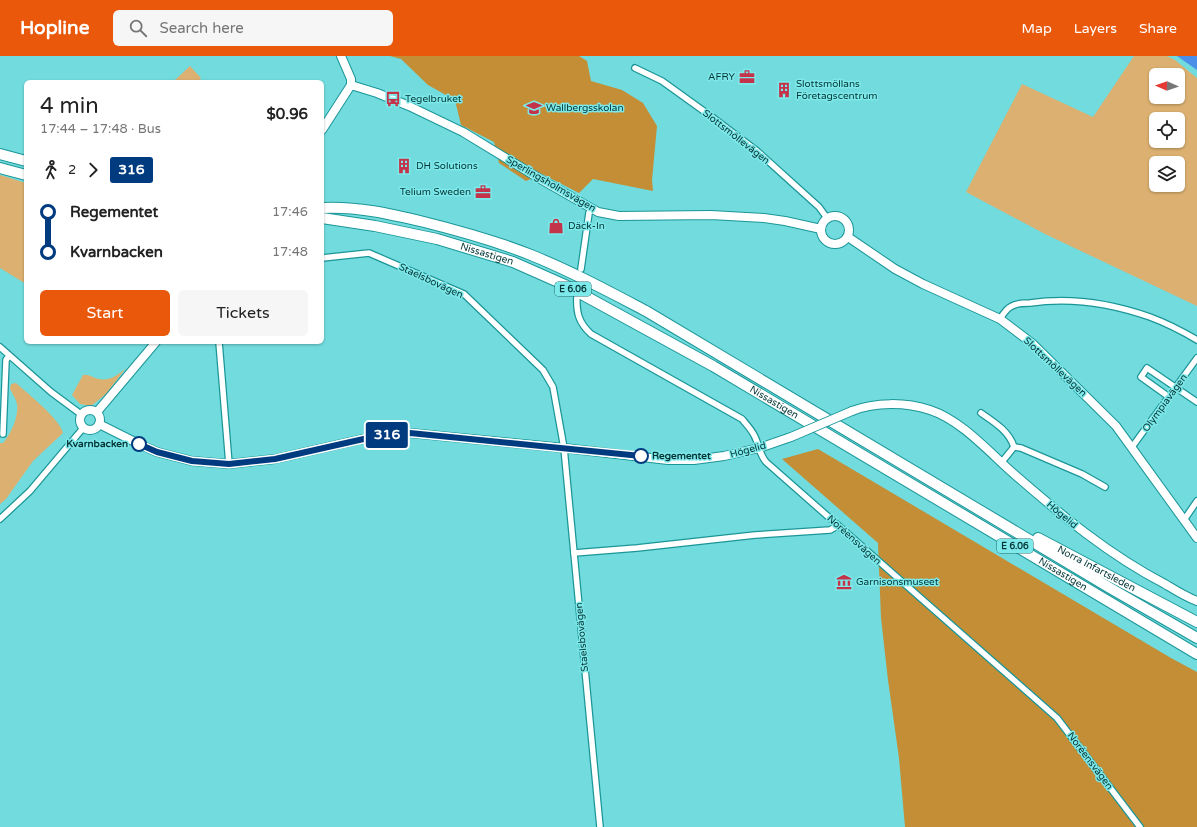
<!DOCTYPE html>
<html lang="en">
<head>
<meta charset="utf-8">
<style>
  body { margin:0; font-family:"Varela Round",sans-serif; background:#f6f6f6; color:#222; height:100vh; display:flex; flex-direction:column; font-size:15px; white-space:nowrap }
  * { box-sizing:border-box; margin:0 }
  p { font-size:13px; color:#767676 }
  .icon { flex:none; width:22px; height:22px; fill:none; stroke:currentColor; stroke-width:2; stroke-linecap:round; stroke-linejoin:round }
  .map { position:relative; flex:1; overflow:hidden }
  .panel { position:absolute; left:24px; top:24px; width:300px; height:264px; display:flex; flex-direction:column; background:#fff; border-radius:6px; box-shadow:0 1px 3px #0004 }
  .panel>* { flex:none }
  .badge { padding:0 8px; border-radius:3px; font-size:14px; line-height:26px }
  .needle { width:26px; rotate:272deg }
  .buttons { position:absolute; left:1149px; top:12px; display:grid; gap:8px }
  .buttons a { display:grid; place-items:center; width:36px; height:36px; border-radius:6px; background:#fff; box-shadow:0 1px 3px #0004; font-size:20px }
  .map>.badge { position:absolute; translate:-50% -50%; box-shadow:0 0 0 2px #fff }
  .legs { display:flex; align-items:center; gap:6px; height:44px; padding:0 16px; font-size:13px }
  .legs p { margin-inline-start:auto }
  .overview { display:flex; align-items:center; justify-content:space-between; height:68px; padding:0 16px }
  h1 { font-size:22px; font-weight:600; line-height:30px }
  .primary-button { display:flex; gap:8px; margin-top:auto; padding:8px 16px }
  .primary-button a { flex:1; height:46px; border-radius:6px; background:#ea580c; color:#fff; font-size:16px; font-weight:600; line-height:46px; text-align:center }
  .primary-button a+a { background:#f6f6f6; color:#222 }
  ul { padding:0 16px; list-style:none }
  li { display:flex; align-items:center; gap:14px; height:40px; font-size:15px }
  li i { display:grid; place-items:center; width:6px; height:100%; margin:0 5px; background:currentColor }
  li i::after { content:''; width:10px; height:10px; margin:-5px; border:3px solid; border-radius:50%; background:#fff }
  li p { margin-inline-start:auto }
  li:first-child i { background:linear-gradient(#0000 50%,currentColor 0) }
  li:last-child i { background:linear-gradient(currentColor 50%,#0000 0) }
  header { display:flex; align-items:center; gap:24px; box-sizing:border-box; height:56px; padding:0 20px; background:#ea580c; color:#fff }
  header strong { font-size:19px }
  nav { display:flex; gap:22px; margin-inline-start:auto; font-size:14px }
  .search { width:280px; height:36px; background:#f6f6f6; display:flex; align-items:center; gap:10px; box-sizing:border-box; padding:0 14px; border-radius:6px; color:#767676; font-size:15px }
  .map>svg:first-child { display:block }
  .green { fill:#dbb070; fill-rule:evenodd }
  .forest { fill:#c38e35 }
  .water { fill:#4c8fe9 }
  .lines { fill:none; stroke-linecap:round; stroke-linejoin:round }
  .street-tunnel { stroke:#5bbabc; stroke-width:5.5; stroke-dasharray:5.5 3; stroke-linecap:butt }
  .street-casing { stroke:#1b9698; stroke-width:8 }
  .secondary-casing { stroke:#1b9698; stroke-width:10 }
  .highway-casing { stroke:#1b9698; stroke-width:12 }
  .street { stroke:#fff; stroke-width:5.5 }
  .secondary { stroke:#fff; stroke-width:8 }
  .highway { stroke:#fff; stroke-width:10 }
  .secondary-bridge-casing { stroke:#1b9698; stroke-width:10; stroke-linecap:butt }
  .secondary-bridge { stroke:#fff; stroke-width:8 }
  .line-1-casing { stroke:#fff; stroke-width:9 }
  .line-1 { stroke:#003b80; stroke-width:6 }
  .stop-1-dot { fill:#fff; stroke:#003b80; stroke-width:2 }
  .labels { text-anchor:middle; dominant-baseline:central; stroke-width:3; stroke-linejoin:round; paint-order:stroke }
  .shield { fill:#7ee9ea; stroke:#296c6d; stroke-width:1 }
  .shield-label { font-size:9px; font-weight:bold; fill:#043637 }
  .poi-label { font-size:10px; fill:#043637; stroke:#7ee9ea; text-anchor:start }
  .street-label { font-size:10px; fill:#043637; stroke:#7ee9ea }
  .stop-label { font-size:10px; font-weight:bold; fill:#043637; stroke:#7ee9ea; text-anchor:end }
</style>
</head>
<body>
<header>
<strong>Hopline</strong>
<div class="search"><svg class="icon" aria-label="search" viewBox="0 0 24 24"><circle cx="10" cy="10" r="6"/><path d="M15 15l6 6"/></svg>Search here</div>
<nav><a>Map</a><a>Layers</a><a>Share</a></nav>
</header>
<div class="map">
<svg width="1197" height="771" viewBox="0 0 1197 771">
  <rect width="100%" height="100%" fill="#71dbdd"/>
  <g class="green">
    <path d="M 1134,0 L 1167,0 L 1175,4 L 1197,22 L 1197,250 L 1045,178 L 966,136 L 1022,28 L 1093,61 ZM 1156,19 L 1178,19 L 1178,41 L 1156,41 ZM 1156,63 L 1178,63 L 1178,85 L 1156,85 ZM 1156,107 L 1178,107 L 1178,129 L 1156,129 Z"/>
    <polygon points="190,10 201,22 198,26 173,26"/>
    <polygon points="0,119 26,127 26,228 0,212"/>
    <path d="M 126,312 L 106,338 L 91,350 L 80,348 L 72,339 L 83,319 C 89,318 93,322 99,323 C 110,325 118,319 126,312 Z"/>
    <path d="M 16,327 C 27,337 60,363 63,377 L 33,405 L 6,443 L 0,448 L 0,387 L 3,387 C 11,378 19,360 17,348 C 16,343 12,337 10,333 L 11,328 Z"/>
  </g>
  <g class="forest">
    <polygon points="390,0 579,0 587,5 591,25 622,34 643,47 657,70 652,124 653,135 593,123 579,137 542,118 526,125 499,107 494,86 461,69 455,44 428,29 401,3"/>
    <polygon points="818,393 1171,602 1197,616 1197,771 905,771 899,702 888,624 881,562 878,487 782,403"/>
  </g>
  <polygon class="water" points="1177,0 1197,0 1197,14"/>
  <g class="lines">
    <polyline class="street-tunnel" points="578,238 580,219"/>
    <defs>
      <g id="street">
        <polyline points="635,12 662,25 712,61 757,95 819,151 827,162"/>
        <polyline points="322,202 369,197 464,238 543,314 553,331 564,392 600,771"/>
        <polyline points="581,213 589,157 592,152"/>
        <path d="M 577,240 C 576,257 579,267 591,278 L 742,363 C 746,368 751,373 754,379 C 759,388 759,398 766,406 L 1057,662 L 1140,771"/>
        <path d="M 1000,263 C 1003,258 1007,252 1012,250 C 1017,247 1024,247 1030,247 C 1070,241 1113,248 1150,261 C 1166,267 1182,275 1197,284"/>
        <polyline points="219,286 229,408"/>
        <polyline points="0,291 51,336 82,359"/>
        <polyline points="1169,341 1141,321 1147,312 1197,346"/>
        <path d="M 981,357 C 994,366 1009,375 1014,391"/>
        <polyline points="3,378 6,304 9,300"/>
        <polyline points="1132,391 1197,302"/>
        <polyline points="1001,407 1014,391 1021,392 1082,418 1105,431"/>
        <polyline points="0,463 30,435 84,371"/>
        <polyline points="1184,464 1197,445"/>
        <polyline points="574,497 637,492 755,479 830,474 837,470"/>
      </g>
      <g id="secondary">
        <polyline points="351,29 377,37 409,50 463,76 542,124 598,156 619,160 711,159 764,162 785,165 821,173"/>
        <polyline points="322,74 351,29 351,23 341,0"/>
        <circle cx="835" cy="174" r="14"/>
        <polyline points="848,181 895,213 923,228 1000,263 1033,288 1116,370 1197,482"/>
        <circle cx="90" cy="364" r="10"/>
        <path d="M 852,355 C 875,346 906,346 930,354 C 961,364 989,396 1014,418 C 1061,459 1109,499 1165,528 C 1175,534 1186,541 1197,545"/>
        <polyline points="97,356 156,286"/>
        <polyline points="99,368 139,388 157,396 192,405 229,408 275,403 367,382 410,377 564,392 668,404 694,404 724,400 759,392 791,381"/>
      </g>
      <g id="highway">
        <polyline points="0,98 26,105"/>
        <polyline points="0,112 26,119"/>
        <path d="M 322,152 C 356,150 391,158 424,166 C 460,175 496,185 531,199 C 571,215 608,235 646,255 L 1110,532 L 1197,582"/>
        <path id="s1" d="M 322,162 L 375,170 L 437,183 L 513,206 L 565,229 L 713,310 L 1197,598"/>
        <path id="s2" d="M 1038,482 L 1197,566"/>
      </g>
    </defs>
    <use href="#street" class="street-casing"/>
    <use href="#secondary" class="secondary-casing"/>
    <use href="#highway" class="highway-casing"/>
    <use href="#street" class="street"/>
    <use href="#secondary" class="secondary"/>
    <use href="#highway" class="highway"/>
    <defs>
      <polyline id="secondary-bridge" points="791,381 852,355"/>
    </defs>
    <use href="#secondary-bridge" class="secondary-bridge-casing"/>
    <use href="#secondary-bridge" class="secondary-bridge"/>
  </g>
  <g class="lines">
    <defs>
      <polyline id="line-1" points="139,388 157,396 192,405 229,408 275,403 368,382 410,377 641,400"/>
    </defs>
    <use href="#line-1" class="line-1-casing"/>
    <use href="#line-1" class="line-1"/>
  </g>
  <defs>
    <symbol id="office-bare" viewBox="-9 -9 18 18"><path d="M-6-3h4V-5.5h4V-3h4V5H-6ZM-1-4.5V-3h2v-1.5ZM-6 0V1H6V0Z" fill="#c3334a" stroke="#7ee9ea" stroke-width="2.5" paint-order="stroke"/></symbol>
    <symbol id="building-bare" viewBox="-9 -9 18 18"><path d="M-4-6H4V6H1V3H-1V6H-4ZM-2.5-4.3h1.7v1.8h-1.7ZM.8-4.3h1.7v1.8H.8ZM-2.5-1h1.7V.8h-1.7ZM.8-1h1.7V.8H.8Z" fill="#c3334a" stroke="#7ee9ea" stroke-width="2.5" paint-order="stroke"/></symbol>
    <symbol id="bus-bare" viewBox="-9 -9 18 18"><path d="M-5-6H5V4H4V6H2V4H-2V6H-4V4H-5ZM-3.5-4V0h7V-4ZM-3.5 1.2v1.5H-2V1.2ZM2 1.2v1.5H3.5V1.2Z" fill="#c3334a" stroke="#7ee9ea" stroke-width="2.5" paint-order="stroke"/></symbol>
    <symbol id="school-bare" viewBox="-9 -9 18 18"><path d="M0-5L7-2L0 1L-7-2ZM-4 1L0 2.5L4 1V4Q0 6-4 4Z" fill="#c3334a" stroke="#7ee9ea" stroke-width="2.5" paint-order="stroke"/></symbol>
    <symbol id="shop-bare" viewBox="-9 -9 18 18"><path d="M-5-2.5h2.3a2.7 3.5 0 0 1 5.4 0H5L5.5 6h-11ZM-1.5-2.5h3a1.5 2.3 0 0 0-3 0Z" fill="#c3334a" stroke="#7ee9ea" stroke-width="2.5" paint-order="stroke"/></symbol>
    <symbol id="museum-bare" viewBox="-9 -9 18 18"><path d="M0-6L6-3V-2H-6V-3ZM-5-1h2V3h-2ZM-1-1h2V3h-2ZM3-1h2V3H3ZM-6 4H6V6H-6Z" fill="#c3334a" stroke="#7ee9ea" stroke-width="2.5" paint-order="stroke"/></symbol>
  </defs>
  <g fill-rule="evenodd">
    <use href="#office-bare" x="736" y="10" width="22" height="22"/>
    <use href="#building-bare" x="773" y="23" width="22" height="22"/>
    <use href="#bus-bare" x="382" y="32" width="22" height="22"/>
    <use href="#school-bare" x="523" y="41" width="22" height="22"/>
    <use href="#building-bare" x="393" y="99" width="22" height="22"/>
    <use href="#office-bare" x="472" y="125" width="22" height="22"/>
    <use href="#shop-bare" x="545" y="159" width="22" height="22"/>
    <use href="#museum-bare" x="833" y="515" width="22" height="22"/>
  </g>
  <g class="stop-1-dot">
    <circle cx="139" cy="388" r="7"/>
    <circle cx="641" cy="400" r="7"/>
  </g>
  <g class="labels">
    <g class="shield">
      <rect x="555" y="226" width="36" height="14" rx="3"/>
      <rect x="997" y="483" width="36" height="14" rx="3"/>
    </g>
    <g class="shield-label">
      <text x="573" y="233">E 6.06</text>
      <text x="1015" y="490">E 6.06</text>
    </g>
    <g class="poi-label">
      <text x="735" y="21" text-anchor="end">AFRY</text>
      <text x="796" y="28">Slottsmöllans<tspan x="796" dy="12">Företagscentrum</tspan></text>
      <text x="405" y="43">Tegelbruket</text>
      <text x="546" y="52">Wallbergsskolan</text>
      <text x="416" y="110">DH Solutions</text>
      <text x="471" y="136" text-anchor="end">Telium Sweden</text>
      <text x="568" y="170">Däck-In</text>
      <text x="856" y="526">Garnisonsmuseet</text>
    </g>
    <g class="street-label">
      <text transform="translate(736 81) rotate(38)">Slottsmöllevägen</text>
      <text transform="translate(551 128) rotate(30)">Sperlingsholmsvägen</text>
      <text stroke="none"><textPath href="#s1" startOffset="169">Nissastigen</textPath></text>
      <text transform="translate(431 225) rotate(25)">Staelsbovägen</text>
      <text transform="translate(1055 311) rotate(43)">Slottsmöllevägen</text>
      <text stroke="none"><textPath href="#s1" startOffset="493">Nissastigen</textPath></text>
      <text transform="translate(1165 347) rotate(-54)">Olympiavägen</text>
      <text transform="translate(748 394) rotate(-15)">Högelid</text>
      <text transform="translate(1062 459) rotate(40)">Högelid</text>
      <text transform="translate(854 484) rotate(42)">Noréensvägen</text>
      <text stroke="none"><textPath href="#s2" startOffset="66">Norra Infartsleden</textPath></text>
      <text stroke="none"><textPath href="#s1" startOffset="829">Nissastigen</textPath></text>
      <text transform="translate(582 581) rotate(-95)">Staelsbovägen</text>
      <text transform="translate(1090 705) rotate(53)">Noréensvägen</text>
    </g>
    <g class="stop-label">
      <text x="128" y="388">Kvarnbacken</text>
      <text x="652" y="400" text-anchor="start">Regementet</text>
    </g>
  </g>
</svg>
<div class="buttons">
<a><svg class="needle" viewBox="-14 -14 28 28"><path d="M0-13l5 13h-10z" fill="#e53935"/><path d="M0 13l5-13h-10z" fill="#767676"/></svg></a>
<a><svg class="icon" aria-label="locate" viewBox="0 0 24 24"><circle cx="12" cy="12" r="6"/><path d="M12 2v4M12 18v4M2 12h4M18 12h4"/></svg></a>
<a><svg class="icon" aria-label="layers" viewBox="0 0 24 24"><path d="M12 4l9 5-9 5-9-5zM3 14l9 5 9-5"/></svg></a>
</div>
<b class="badge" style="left:387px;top:379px;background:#003b80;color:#fff">316</b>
<section class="panel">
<div class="overview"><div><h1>4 min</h1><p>17:44 – 17:48 · Bus</p></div><b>$0.96</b></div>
<div class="legs"><svg class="icon" aria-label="walk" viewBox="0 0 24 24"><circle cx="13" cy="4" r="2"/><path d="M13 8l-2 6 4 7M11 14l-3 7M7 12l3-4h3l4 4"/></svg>2<svg class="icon" aria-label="forward" viewBox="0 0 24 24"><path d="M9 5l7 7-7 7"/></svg><b class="badge" style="background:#003b80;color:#fff">316</b></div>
<ul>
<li><i style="color:#003b80"></i><b>Regementet</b><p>17:46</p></li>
<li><i style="color:#003b80"></i><b>Kvarnbacken</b><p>17:48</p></li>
</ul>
<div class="primary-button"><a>Start</a><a>Tickets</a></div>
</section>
</div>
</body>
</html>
